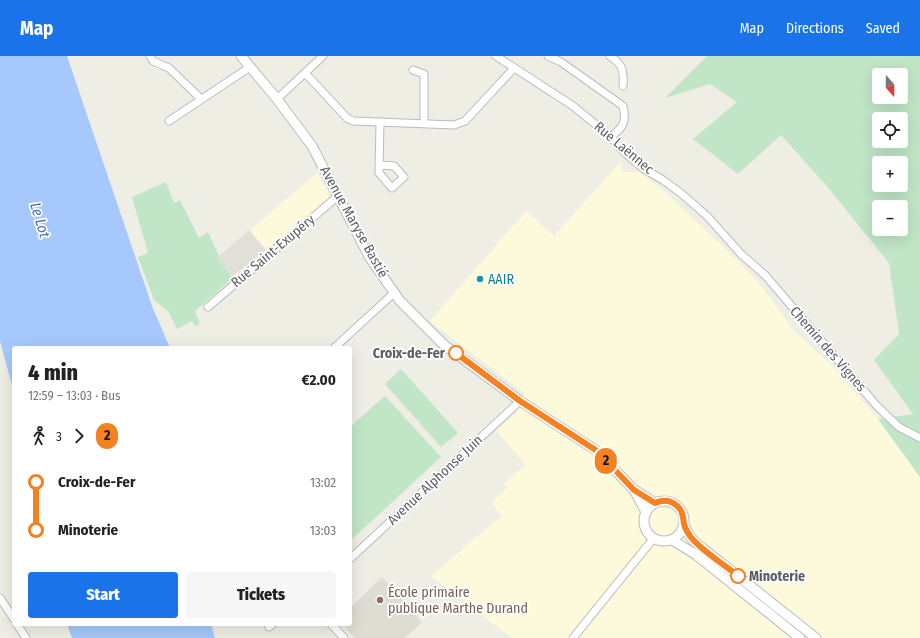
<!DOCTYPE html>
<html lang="en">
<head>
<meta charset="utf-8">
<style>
  body { margin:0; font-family:"Fira Sans Condensed",sans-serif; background:#f6f6f6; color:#222; height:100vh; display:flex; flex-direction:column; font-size:15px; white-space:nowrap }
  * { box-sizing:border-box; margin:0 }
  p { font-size:13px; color:#767676 }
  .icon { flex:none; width:22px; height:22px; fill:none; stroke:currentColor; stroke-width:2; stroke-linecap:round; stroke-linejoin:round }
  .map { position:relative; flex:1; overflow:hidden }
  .details { position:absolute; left:12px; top:290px; width:340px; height:280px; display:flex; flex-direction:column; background:#fff; border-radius:4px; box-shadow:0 4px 16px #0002 }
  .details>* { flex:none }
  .badge { padding:0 8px; border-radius:13px; font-size:14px; line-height:26px }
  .needle { width:26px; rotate:160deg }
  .tools { position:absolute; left:872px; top:12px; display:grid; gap:8px }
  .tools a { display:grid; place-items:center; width:36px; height:36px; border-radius:4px; background:#fff; box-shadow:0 4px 16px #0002; font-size:20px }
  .map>.badge { position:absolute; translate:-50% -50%; box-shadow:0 0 0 2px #fff }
  .legs { display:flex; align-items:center; gap:6px; height:44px; padding:0 16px; font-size:13px }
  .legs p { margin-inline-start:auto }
  .summary { display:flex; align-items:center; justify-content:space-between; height:68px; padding:0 16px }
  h1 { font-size:22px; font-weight:800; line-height:30px }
  .action { display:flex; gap:8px; margin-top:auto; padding:8px 16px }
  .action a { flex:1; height:46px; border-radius:4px; background:#1a73e8; color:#fff; font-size:16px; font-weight:800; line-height:46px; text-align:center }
  .action a+a { background:#f6f6f6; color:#222 }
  ul { padding:0 16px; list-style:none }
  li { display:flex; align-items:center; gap:14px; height:48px; font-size:15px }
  li i { display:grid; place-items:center; width:6px; height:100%; margin:0 5px; background:currentColor }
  li i::after { content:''; width:10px; height:10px; margin:-5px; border:3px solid; border-radius:50%; background:#fff }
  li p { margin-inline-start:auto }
  li:first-child i { background:linear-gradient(#0000 50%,currentColor 0) }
  li:last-child i { background:linear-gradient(currentColor 50%,#0000 0) }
  header { display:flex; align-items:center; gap:24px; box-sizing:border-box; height:56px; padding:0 20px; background:#1a73e8; color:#fff }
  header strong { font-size:19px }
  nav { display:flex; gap:22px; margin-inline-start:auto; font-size:14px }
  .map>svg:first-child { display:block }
  .commercial { fill:#fdfadb }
  .industrial { fill:#e0dfd8 }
  .education { fill:#deddd2 }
  .green { fill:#c1e5c7; fill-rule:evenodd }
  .water { fill:#a6c8fc }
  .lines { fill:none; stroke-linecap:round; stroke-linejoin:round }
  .street-casing { stroke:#b9bbc0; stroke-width:9 }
  .secondary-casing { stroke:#babbc2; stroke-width:11 }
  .street { stroke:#fff; stroke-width:7 }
  .secondary { stroke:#fff; stroke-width:9 }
  .line-1-casing { stroke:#fff; stroke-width:9 }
  .line-1 { stroke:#f58220; stroke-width:6 }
  .culture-dot { fill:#0f9aa8; stroke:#fff; stroke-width:1.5 }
  .stop-1-dot { fill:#fff; stroke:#f58220; stroke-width:2 }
  .education-dot { fill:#8d6e63; stroke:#fff; stroke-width:1.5 }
  .labels { text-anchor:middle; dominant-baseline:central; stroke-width:3.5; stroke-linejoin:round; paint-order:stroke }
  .street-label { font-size:14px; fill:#5c5e64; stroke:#fff }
  .culture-label { font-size:14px; fill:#0d838f; stroke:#fff; text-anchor:start }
  .stop-label { font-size:14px; font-weight:bold; fill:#5c5e64; stroke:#fff; text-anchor:end }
  .education-label { font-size:14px; fill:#785e54; stroke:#fff; text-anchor:start }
  .water-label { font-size:15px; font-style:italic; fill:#496fbf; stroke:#fff }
</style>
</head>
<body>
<header>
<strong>Map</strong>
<nav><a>Map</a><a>Directions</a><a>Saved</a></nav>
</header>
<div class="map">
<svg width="920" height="582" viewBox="0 0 920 582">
  <rect width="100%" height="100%" fill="#eeeee4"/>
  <g class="commercial">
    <polygon points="621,105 622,116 639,116 663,134 740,207 759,227 794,275 830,308 878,363 920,421 920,582 512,582 431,520 501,460 492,446 507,432 504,428 525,409 496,374 516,357 524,337 430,265 526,155 554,180"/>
    <polygon points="317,117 331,141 266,194 250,174"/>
  </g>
  <polygon class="industrial" points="249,174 266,194 232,220 217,202"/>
  <polygon class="education" points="382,521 422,566 405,582 355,582 342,568 350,568 350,552"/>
  <g class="green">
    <path d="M 707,0 L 920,0 L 920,421 L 878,363 L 913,358 L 874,304 L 899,278 L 889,207 L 826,129 L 781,79 L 738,118 L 693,83 L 737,46 L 710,28 L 665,42 ZM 879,19 L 901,19 L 901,41 L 879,41 ZM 879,63 L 901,63 L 901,85 L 879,85 ZM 879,107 L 901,107 L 901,129 L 879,129 ZM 879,151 L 901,151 L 901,173 L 879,173 Z"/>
    <polygon points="166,126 174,147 180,144 199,182 208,176 219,200 217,202 233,222 195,255 200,268 195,270 192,265 177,273 168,255 154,244 138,201 148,197 132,141"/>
    <polygon points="401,313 458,377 441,391 385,328"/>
    <polygon points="385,340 441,401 350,485 350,371"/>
  </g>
  <g class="water">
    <polygon points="0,0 67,0 152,250 170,292 14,292 14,337 0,285"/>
    <polygon points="67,568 211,568 215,582 72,582"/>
  </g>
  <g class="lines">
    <defs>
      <g id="street">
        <polyline points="150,0 153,5 169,12 201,43"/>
        <polyline points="496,0 573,50 611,81 623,95 644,113 663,124 682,138 708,161 741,198 765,219 877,350 899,371 920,382"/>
        <path d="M 548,0 L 561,6 L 623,50 C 627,67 623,71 611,81"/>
        <path d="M 610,0 C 623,9 624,14 623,30"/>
        <polyline points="413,14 424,18 424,67"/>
        <polyline points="305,17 347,62 353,65 454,69 465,65 514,12"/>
        <polyline points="277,43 323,0"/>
        <polyline points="169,65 250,11"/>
        <polyline points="379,109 394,110 404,121 392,132 379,117 380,66"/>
        <polyline points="208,251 338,140"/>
        <polyline points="334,292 394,237"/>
        <polyline points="350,503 520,345"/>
        <polyline points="0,542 14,563"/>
        <polyline points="17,568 26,582"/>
        <polyline points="331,568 344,582"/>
        <polyline points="269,571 273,568"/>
        <polyline points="573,582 653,483"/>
      </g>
      <g id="secondary">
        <polyline points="241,0 277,43 312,90 370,202 400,245 443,288 520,345 597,395 634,434 646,456"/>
        <polyline points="635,434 655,447"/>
        <circle cx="664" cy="465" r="20"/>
        <polyline points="684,469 689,479 695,486 816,582"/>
        <polyline points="672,484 695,498 800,582"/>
      </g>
    </defs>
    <use href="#street" class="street-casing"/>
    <use href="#secondary" class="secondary-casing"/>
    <use href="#street" class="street"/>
    <use href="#secondary" class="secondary"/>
  </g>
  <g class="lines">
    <defs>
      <path id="line-1" d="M 456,297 L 520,345 L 597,395 L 634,434 L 655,447 C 662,444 670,444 676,449 C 683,454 683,461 684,468 C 685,472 688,477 690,480 C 700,494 724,508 738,520"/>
    </defs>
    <use href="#line-1" class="line-1-casing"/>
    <use href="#line-1" class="line-1"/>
  </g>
  <circle class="culture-dot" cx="480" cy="223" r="4"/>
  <g class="stop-1-dot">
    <circle cx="456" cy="297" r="7"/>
    <circle cx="738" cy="520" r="7"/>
  </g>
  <circle class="education-dot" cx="380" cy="544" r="4"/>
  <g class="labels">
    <g class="street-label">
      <text transform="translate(624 92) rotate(40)">Rue Laënnec</text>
      <text transform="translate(354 166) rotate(61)">Avenue Maryse Bastié</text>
      <text transform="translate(273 195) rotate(-40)">Rue Saint-Exupéry</text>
      <text transform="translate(828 293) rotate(49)">Chemin des Vignes</text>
      <text transform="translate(435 424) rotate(-43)">Avenue Alphonse Juin</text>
    </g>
    <g class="culture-label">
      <text x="488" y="223">AAIR</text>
    </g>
    <g class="stop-label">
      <text x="445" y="297">Croix-de-Fer</text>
      <text x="749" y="520" text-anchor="start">Minoterie</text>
    </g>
    <g class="education-label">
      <text x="388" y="536">École primaire<tspan x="388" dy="16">publique Marthe Durand</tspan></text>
    </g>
    <g class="water-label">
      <text transform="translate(40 164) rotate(73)">Le Lot</text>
    </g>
  </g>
</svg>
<div class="tools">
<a><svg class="needle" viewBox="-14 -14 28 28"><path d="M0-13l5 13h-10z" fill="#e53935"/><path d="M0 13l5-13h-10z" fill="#767676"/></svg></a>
<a><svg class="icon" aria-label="locate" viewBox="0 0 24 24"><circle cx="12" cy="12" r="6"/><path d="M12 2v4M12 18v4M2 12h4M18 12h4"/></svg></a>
<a>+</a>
<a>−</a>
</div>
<b class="badge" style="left:606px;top:405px;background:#f58220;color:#111">2</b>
<section class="details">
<div class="summary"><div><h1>4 min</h1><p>12:59 – 13:03 · Bus</p></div><b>€2.00</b></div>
<div class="legs"><svg class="icon" aria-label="walk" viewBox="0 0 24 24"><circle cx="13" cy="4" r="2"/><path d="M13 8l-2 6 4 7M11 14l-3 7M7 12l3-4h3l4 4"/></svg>3<svg class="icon" aria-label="forward" viewBox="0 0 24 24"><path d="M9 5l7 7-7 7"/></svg><b class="badge" style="background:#f58220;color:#111">2</b></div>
<ul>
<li><i style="color:#f58220"></i><b>Croix-de-Fer</b><p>13:02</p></li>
<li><i style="color:#f58220"></i><b>Minoterie</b><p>13:03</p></li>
</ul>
<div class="action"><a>Start</a><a>Tickets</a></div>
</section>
</div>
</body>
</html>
